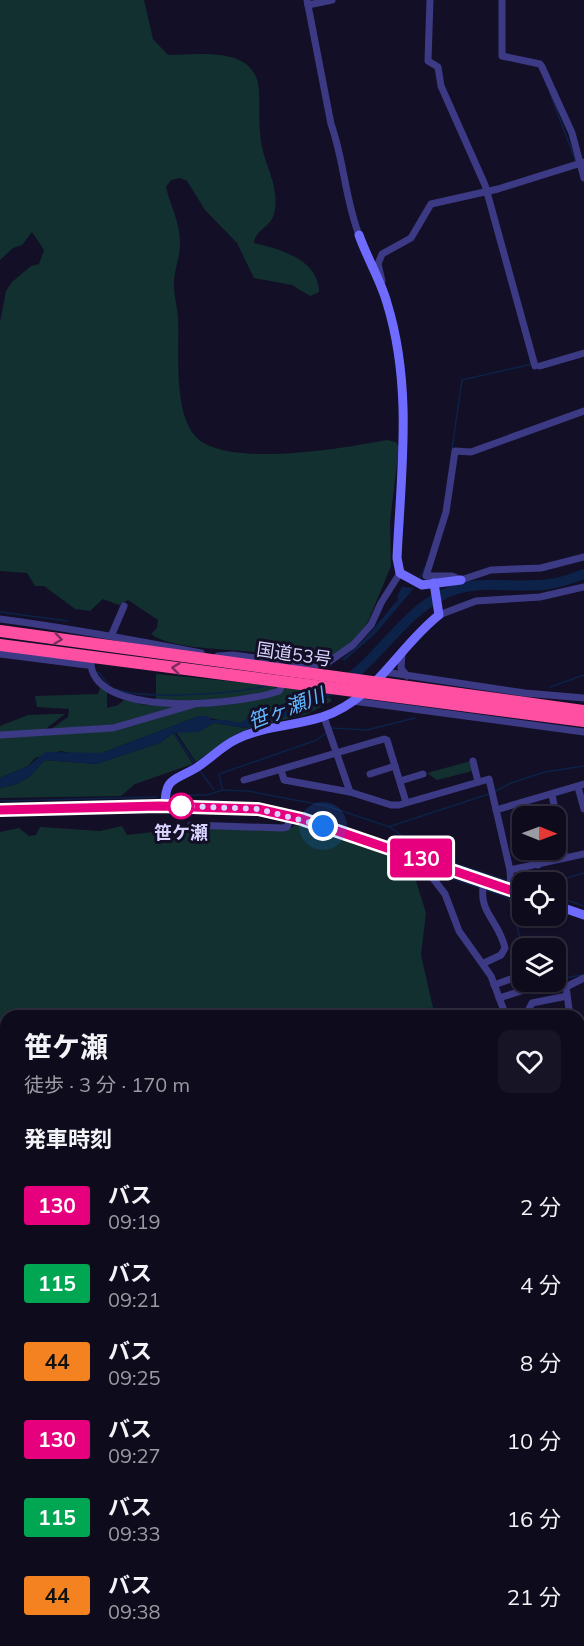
<!DOCTYPE html>
<html lang="ja">
<head>
<meta charset="utf-8">
<style>
  body { margin:0; font-family:Mulish,"Noto Sans JP",sans-serif; background:#171425; color:#f1f3f6; height:100vh; display:flex; flex-direction:column; font-size:22px; white-space:nowrap }
  * { box-sizing:border-box; margin:0 }
  p { font-size:20px; color:#9b9ba3 }
  .icon { flex:none; width:33px; height:33px; fill:none; stroke:currentColor; stroke-width:2; stroke-linecap:round; stroke-linejoin:round }
  .map { position:relative; flex:1; overflow:hidden }
  .drawer { position:absolute; left:0px; top:1010px; width:585px; height:638px; display:flex; flex-direction:column; background:#0e0b1c; border-radius:18px 18px 0 0; box-shadow:0 2px 4px #0004,0 0 0 2px #2e2b3b }
  .drawer>* { flex:none }
  .badge { padding:0 12px; border-radius:4px; font-size:21px; line-height:39px }
  .needle { width:39px; rotate:91deg }
  .controls { position:absolute; left:512px; top:806px; display:grid; gap:12px }
  .controls a { display:grid; place-items:center; width:54px; height:54px; border-radius:12px; background:#0e0b1c; box-shadow:0 2px 4px #0004,0 0 0 2px #2e2b3b; font-size:30px }
  .you { position:absolute; width:30px; height:30px; margin:-15px; border:4px solid #fff; border-radius:50%; background:#1a73e8; box-shadow:0 0 0 9px #1a73e833 }
  .map>.badge { position:absolute; translate:-50% -50%; box-shadow:0 0 0 3px #fff }
  h2 { padding:0 24px; font-size:22px; line-height:54px }
  .round { display:grid; place-items:center; flex:none; width:63px; height:63px; border-radius:12px; background:#171425 }
  .overview { display:flex; align-items:center; justify-content:space-between; height:102px; padding:0 24px }
  h1 { font-size:28px; font-weight:700; line-height:45px }
  ul { padding:0; list-style:none }
  li { display:flex; align-items:center; gap:18px; height:78px; padding:0 24px }
  li div { flex:1 }
  li b { display:block; font-size:22px }
  li em { font-style:normal }
  li .badge { min-width:66px; font-weight:700; text-align:center }
  .map>svg:first-child { display:block }
  .green { fill:#12302f }
  .water { fill:#0c2248 }
  .lines { fill:none; stroke-linecap:round; stroke-linejoin:round }
  .stream { stroke:#0c2248; stroke-width:1.5 }
  .river { stroke:#0c2248; stroke-width:10 }
  .street { stroke:#3d3a85; stroke-width:7 }
  .secondary { stroke:#6f6bff; stroke-width:9 }
  .highway { stroke:#ff4fa3; stroke-width:12 }
  .oneway { stroke:#7d2c5e }
  .line-casing { stroke:#fff; stroke-width:14 }
  .line { stroke:#e6007e; stroke-width:9 }
  .walk { stroke:#d9d4ff; stroke-width:6; stroke-dasharray:0 10.8 }
  .stop-dot { fill:#fff; stroke:#e6007e; stroke-width:3 }
  .labels { text-anchor:middle; dominant-baseline:central; stroke-width:6; stroke-linejoin:round; paint-order:stroke }
  .street-label { font-size:18px; fill:#d9d4ff; stroke:#130f26 }
  .stop-label { font-size:18px; font-weight:bold; fill:#d9d4ff; stroke:#130f26 }
  .water-label { font-size:20px; font-style:italic; fill:#62b6ff; stroke:#130f26 }
</style>
</head>
<body>
<div class="map">
<svg width="584" height="1646" viewBox="0 0 584 1646">
  <rect width="100%" height="100%" fill="#130f26"/>
  <g class="green">
    <path d="M 0,0 L 144,0 L 153,39 L 168,55 C 199,55 257,45 259,91 C 260,110 258,128 262,147 C 267,170 280,189 274,214 C 271,227 255,230 254,243 C 279,249 319,259 319,292 L 310,296 L 292,285 L 254,278 L 237,243 L 205,210 L 187,181 L 180,178 L 171,180 L 166,187 C 171,208 180,221 180,244 C 180,256 175,268 174,280 C 173,292 177,305 178,317 C 180,349 171,422 202,442 C 240,466 344,448 387,440 L 396,442 L 399,447 L 390,522 L 391,566 L 367,624 L 352,643 L 329,661 C 307,661 286,656 264,653 C 238,649 170,650 151,634 L 157,628 L 158,620 L 128,600 L 119,605 L 103,599 L 90,611 L 75,609 L 44,586 L 35,586 L 27,573 L 0,571 L 0,322 L 6,291 L 12,282 L 31,266 L 39,264 L 44,250 L 32,232 L 22,245 L 13,248 L 0,260 Z"/>
    <polygon points="156,674 278,686 269,693 194,702 156,701"/>
    <polygon points="101,685 107,690 107,708 118,705 125,699 144,705 180,705 113,726 48,731 68,717 69,709 37,707 35,696 98,694"/>
    <polygon points="286,688 320,693 277,706 271,712 246,719 240,724 199,716 102,753 77,754 61,751 35,758 28,766 0,778 0,736 114,729 194,706 280,693"/>
    <polygon points="329,697 332,701 305,715 253,727 236,734 196,762 176,732 198,732 214,723 246,728 285,716"/>
    <polygon points="55,714 65,714 43,731 0,733 0,726 28,715"/>
    <polygon points="173,733 193,764 135,784 121,796 0,798 0,788 17,784 29,777 45,760 96,764 160,743"/>
    <polygon points="471,761 473,771 437,780 427,773"/>
    <polygon points="296,825 312,825 399,855 412,868 426,913 421,955 434,1012 437,1015 6,1016 6,1246 0,1245 0,832 19,828 29,836 36,835 40,827 100,831 122,826 127,835 196,827 288,829"/>
    <polygon points="584,1244 584,1646 321,1646 319,1641 579,1641 579,1245"/>
  </g>
  <g class="water">
    <path d="M 402,587 L 414,588 L 375,634 L 344,661 L 342,659 C 366,642 380,619 399,599 L 397,597 Z"/>
    <polygon points="320,693 334,694 285,716 246,728 214,723 198,732 173,733 160,743 96,764 45,760 29,777 17,784 0,788 0,778 28,766 46,752 102,753 199,716 208,716 211,720 227,720 240,723 246,719 271,712 277,706"/>
  </g>
  <g class="lines">
    <g class="stream">
      <polyline points="550,93 576,162"/>
      <polyline points="452,449 462,380 532,364"/>
      <polyline points="419,579 425,567"/>
      <polyline points="0,612 68,621"/>
      <polyline points="98,672 109,685"/>
      <polyline points="550,687 584,675"/>
      <path d="M 116,689 C 139,700 243,694 268,685"/>
      <polyline points="331,728 367,730 415,718"/>
      <polyline points="174,733 194,762"/>
      <polyline points="201,772 214,790"/>
      <polyline points="222,789 219,774 317,740 326,733"/>
      <polyline points="494,792 511,783 545,772 584,766"/>
      <polyline points="170,795 207,795 223,790 248,791 327,806 390,827 426,854 508,881"/>
      <polyline points="0,801 157,797"/>
      <polyline points="391,826 489,794"/>
      <polyline points="432,867 434,873 481,888"/>
      <polyline points="513,882 522,885"/>
      <polyline points="553,882 584,873"/>
      <polyline points="486,890 522,902"/>
      <polyline points="555,896 584,906"/>
      <polyline points="509,899 523,948"/>
      <polyline points="532,981 533,984 581,975"/>
      <polyline points="226,1641 226,1646"/>
    </g>
    <path class="river" d="M 345,681 C 380,657 402,616 440,596 C 479,576 512,590 549,584 C 561,583 573,578 584,574"/>
    <g class="street">
      <path d="M 307,0 L 331,124 C 344,160 345,199 359,235"/>
      <polyline points="430,0 428,61 438,67 441,86 485,185 535,366"/>
      <polyline points="502,0 502,56 540,64 542,67 572,133 584,178"/>
      <polyline points="308,5 332,0"/>
      <polyline points="382,281 378,264 382,254 411,238 431,204 498,189 584,162"/>
      <polyline points="540,366 584,353"/>
      <polyline points="584,411 471,452 455,451 446,512 426,576 452,576 461,580 491,570 541,568 584,557"/>
      <polyline points="439,615 476,601 540,597 584,587"/>
      <path d="M 0,619 C 68,628 134,640 201,653"/>
      <polyline points="112,634 124,606"/>
      <polyline points="0,654 87,665 91,663"/>
      <polyline points="402,654 401,668 407,676"/>
      <polyline points="218,656 233,655 294,663"/>
      <path d="M 91,665 C 98,720 243,704 279,691 L 285,681"/>
      <polyline points="289,671 294,663 324,665 353,645 371,625 381,603 400,573"/>
      <polyline points="385,672 525,693 584,698"/>
      <polyline points="353,701 584,732"/>
      <polyline points="324,717 350,792 391,805 399,805 489,779 510,870 511,890"/>
      <polyline points="0,735 113,728 192,705"/>
      <polyline points="473,761 478,782"/>
      <polyline points="281,770 284,780 350,792"/>
      <polyline points="370,774 395,766"/>
      <polyline points="244,780 384,739 387,740 406,802"/>
      <polyline points="400,781 423,774"/>
      <polyline points="578,787 584,809"/>
      <polyline points="552,795 565,858"/>
      <polyline points="523,804 526,816"/>
      <polyline points="496,810 584,784"/>
      <polyline points="191,825 282,828 287,827 291,816"/>
      <polyline points="534,849 538,865"/>
      <polyline points="422,859 425,868 445,894 459,931 491,976 506,1016"/>
      <polyline points="510,870 584,854"/>
      <path d="M 484,963 L 501,955 L 505,948 C 498,918 477,913 484,881"/>
      <polyline points="494,985 516,977"/>
      <polyline points="499,998 531,988"/>
      <polyline points="532,1016 529,1009 532,1003 567,996"/>
      <polyline points="570,1016 566,987 584,978"/>
      <polyline points="579,1035 584,1045"/>
      <polyline points="579,1119 584,1131"/>
      <polyline points="0,1319 6,1319"/>
      <polyline points="0,1335 6,1346 0,1356"/>
      <polyline points="0,1524 1,1543"/>
      <polyline points="0,1576 5,1575"/>
      <polyline points="0,1603 6,1603"/>
      <polyline points="0,1625 6,1625"/>
      <polyline points="85,1641 86,1646"/>
      <polyline points="163,1641 184,1641 186,1646"/>
      <polyline points="279,1641 281,1646"/>
      <polyline points="55,1646 55,1641"/>
    </g>
    <g class="secondary">
      <path d="M 359,235 C 367,258 381,281 387,303 C 413,387 401,472 397,558 L 400,573 L 422,585 L 461,580"/>
      <path d="M 165,806 C 165,777 174,781 196,768 C 210,759 222,746 237,739 C 263,726 295,726 322,717 C 375,700 398,647 439,615 L 434,583"/>
      <polyline points="0,810 160,806 258,809 302,819 522,894"/>
      <polyline points="555,905 584,915"/>
    </g>
    <g class="highway">
      <polyline points="0,631 584,711"/>
      <polyline points="0,645 584,721"/>
    </g>
  </g>
  <defs><path id="oneway-chevron" d="M-2-3.5L2.5 0L-2 3.5" fill="none" stroke-width="1.6" stroke-linecap="round" stroke-linejoin="round" transform="scale(1.5)"/></defs>
  <g class="oneway">
    <use href="#oneway-chevron" transform="translate(58 639) rotate(8)"/>
    <use href="#oneway-chevron" transform="translate(176 668) rotate(-173)"/>
  </g>
  <g class="lines">
    <defs>
      <polyline id="line" points="0,810 159,806 258,809 302,819 522,894"/>
    </defs>
    <use href="#line" class="line-casing"/>
    <use href="#line" class="line"/>
    <polyline class="walk" points="181,806 258,809 323,826"/>
  </g>
  <circle class="stop-dot" cx="181" cy="806" r="12"/>
  <g class="labels">
    <g class="street-label">
      <text transform="translate(294 654) rotate(8)">国道53号</text>
    </g>
    <g class="stop-label">
      <text x="181" y="832">笹ケ瀬</text>
    </g>
    <g class="water-label">
      <text transform="translate(286 708) rotate(-21)">笹ヶ瀬川</text>
    </g>
  </g>
</svg>
<div class="controls">
<a><svg class="needle" viewBox="-14 -14 28 28"><path d="M0-13l5 13h-10z" fill="#e53935"/><path d="M0 13l5-13h-10z" fill="#9b9ba3"/></svg></a>
<a><svg class="icon" aria-label="locate" viewBox="0 0 24 24"><circle cx="12" cy="12" r="6"/><path d="M12 2v4M12 18v4M2 12h4M18 12h4"/></svg></a>
<a><svg class="icon" aria-label="layers" viewBox="0 0 24 24"><path d="M12 4l9 5-9 5-9-5zM3 14l9 5 9-5"/></svg></a>
</div>
<div class="you" style="left:323px;top:826px"></div>
<b class="badge" style="left:421px;top:858px;background:#e6007e;color:#fff">130</b>
<section class="drawer">
<div class="overview"><div><h1>笹ケ瀬</h1><p>徒歩 · 3 分 · 170 m</p></div><a class="round"><svg class="icon" aria-label="heart" viewBox="0 0 24 24"><path d="M12 20l-8-8c-3-5 5-10 8-4 3-6 11-1 8 4z"/></svg></a></div>
<h2>発車時刻</h2>
<ul>
<li><span class="badge" style="background:#e6007e;color:#fff">130</span><div><b>バス</b><p>09:19</p></div><em>2 分</em></li>
<li><span class="badge" style="background:#00a651;color:#fff">115</span><div><b>バス</b><p>09:21</p></div><em>4 分</em></li>
<li><span class="badge" style="background:#f58220;color:#111">44</span><div><b>バス</b><p>09:25</p></div><em>8 分</em></li>
<li><span class="badge" style="background:#e6007e;color:#fff">130</span><div><b>バス</b><p>09:27</p></div><em>10 分</em></li>
<li><span class="badge" style="background:#00a651;color:#fff">115</span><div><b>バス</b><p>09:33</p></div><em>16 分</em></li>
<li><span class="badge" style="background:#f58220;color:#111">44</span><div><b>バス</b><p>09:38</p></div><em>21 分</em></li>
</ul>
</section>
</div>
</body>
</html>
